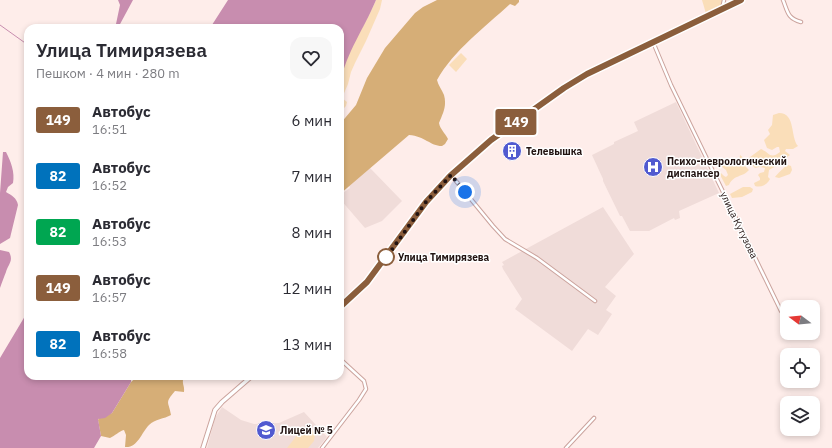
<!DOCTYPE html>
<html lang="ru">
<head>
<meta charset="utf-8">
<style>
  body { margin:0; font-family:"IBM Plex Sans",sans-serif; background:#f7f7f7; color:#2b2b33; height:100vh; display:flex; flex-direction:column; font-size:15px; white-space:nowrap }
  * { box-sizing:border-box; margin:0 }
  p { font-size:13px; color:#7c7c81 }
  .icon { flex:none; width:22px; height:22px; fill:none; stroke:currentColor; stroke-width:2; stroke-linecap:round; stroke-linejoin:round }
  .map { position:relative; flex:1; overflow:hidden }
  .drawer { position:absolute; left:24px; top:24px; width:320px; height:356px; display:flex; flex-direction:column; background:#fff; border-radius:12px; box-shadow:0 2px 6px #0003 }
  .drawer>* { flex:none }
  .badge { padding:0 8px; border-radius:3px; font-size:14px; line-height:26px }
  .needle { width:26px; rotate:286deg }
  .fabs { position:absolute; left:780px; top:300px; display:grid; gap:8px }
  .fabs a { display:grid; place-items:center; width:40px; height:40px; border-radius:8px; background:#fff; box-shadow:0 2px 6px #0003; font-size:20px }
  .you { position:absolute; width:20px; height:20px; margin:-10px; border:3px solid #fff; border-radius:50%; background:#1a73e8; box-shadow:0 0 0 6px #1a73e833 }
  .map>.badge { position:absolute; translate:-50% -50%; box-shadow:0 0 0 2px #fff }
  .round { display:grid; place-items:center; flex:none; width:42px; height:42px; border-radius:12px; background:#f7f7f7 }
  .headline { display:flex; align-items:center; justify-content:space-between; height:68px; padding:0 12px }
  h1 { font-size:19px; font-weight:600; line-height:30px }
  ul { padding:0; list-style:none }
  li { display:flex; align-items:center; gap:12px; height:56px; padding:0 12px }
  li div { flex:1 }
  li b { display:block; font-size:15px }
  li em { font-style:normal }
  li .badge { min-width:44px; font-weight:700; text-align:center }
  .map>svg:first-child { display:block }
  .built { fill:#f0dcd9 }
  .green { fill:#fadeb9 }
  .forest { fill:#d6ae77 }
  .water { fill:#c88daf }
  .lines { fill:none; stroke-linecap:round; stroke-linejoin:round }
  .stream { stroke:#c88daf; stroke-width:1 }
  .minor-casing { stroke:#cba39d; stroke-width:4.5 }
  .secondary-casing { stroke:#cba39d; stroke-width:5.5 }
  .minor { stroke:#fff; stroke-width:2.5 }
  .secondary { stroke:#fff; stroke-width:3.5 }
  .line-casing { stroke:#fff; stroke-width:9 }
  .line { stroke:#8b5e3c; stroke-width:6 }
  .walk { stroke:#211311; stroke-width:4; stroke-dasharray:0 7.2 }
  .stop-dot { fill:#fff; stroke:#8b5e3c; stroke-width:2 }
  .labels { text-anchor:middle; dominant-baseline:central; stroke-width:3; stroke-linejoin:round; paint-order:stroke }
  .poi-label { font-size:10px; font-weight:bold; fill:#211311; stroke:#fff; text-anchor:start }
  .street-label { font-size:10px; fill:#211311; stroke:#fff }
  .stop-label { font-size:10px; font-weight:bold; fill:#211311; stroke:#fff; text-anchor:start }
</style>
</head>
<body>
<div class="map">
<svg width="832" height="448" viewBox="0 0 832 448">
  <rect width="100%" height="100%" fill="#feedea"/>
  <g class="built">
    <polygon points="676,102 719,193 679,211 680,218 675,220 674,218 649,231 630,231 622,216 620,216 603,181 603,179 592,155 614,144 614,142 638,131 634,122"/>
    <polygon points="370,168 402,201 382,221 365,228 340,199 340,195 350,188 349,185"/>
    <polygon points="603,207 634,254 605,287 616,296 606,310 612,314 598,335 588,329 572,351 515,309 522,299 503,269 502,266 504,265 502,262"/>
    <polygon points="222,407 241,420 254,424 279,423 304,412 327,437 318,448 207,448 215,418"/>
  </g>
  <g class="green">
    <path d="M 376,0 L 382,0 L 380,9 L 366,41 L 355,63 L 351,72 L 348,84 L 342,98 L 347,102 L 346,106 L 340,112 C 340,102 339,91 340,81 C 345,52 365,27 376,0 Z"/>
    <polygon points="702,0 724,0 722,10 707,17"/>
    <polygon points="461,53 467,59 456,72 449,65"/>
    <path d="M 779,113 C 796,113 790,137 798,146 L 793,149 L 786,149 L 785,151 L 790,155 C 785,158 785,161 781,164 C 777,166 772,168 769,170 L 768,177 L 770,179 C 767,185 761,188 755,186 L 754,183 L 760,180 L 760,178 L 758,175 L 760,173 L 764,172 L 765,168 L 759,167 L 755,168 L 753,166 L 747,165 L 745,166 L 749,170 C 742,178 734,174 729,185 L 726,186 L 719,173 L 719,172 C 722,173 723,176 726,177 L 728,175 L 726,170 L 722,167 L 722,164 L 723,162 L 727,162 L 731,166 L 739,163 L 740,155 L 746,160 L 761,149 C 769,152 770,160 780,152 L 779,147 L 777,147 L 772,150 L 767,148 L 764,140 L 770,134 L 768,130 L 772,125 L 773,115 Z"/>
    <path d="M 788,165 L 791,166 L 792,170 L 790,174 L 779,178 L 775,177 C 777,174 784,167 788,165 Z"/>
    <polygon points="743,187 750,187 753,189 752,192 742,197 732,198 730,194"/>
    <polygon points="306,428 312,430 315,435 314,441 308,448 287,448 302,429"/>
  </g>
  <g class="forest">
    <path d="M 437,0 L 519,0 L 519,2 L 515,6 L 510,4 C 484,28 454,50 437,80 C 438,85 442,90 444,95 C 447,106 443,113 439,123 C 440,129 445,133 448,139 L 445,144 L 442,146 C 430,146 425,136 409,135 L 340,194 L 340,124 L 356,105 L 367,78 L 385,48 L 415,13 L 423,7 Z"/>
    <path d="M 138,376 L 184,376 C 181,384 185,385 184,392 L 175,391 C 164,404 169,401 171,415 C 164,419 155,419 149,425 C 141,433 138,448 125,447 L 126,435 L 124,430 C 119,431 115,436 110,438 L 101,436 L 98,420 L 99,418 L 112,413 L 131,382 Z"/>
  </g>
  <g class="water">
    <polygon points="118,0 133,0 119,26 116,24 120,5"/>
    <path d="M 228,0 L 376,0 C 364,29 347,51 340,83 L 340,28 L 210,28 Z"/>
    <path d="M 3,152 L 6,152 C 11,162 15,172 13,183 L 8,187 L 6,192 C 11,195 17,198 18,205 L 10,238 L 0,244 L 0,193 Z"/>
    <path d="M 0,250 L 9,252 C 14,261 8,264 6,272 C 4,277 2,282 0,288 Z"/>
    <polygon points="28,311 28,376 131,376 131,382 112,413 105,418 98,419 101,436 94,448 0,448 0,358"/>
  </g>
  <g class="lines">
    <polyline class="stream" points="0,25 28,45"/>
    <defs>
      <g id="minor">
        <path d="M 783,0 C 788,12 787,18 801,22"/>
        <polyline points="722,9 724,0"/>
        <polyline points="653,42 671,85 781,311 787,319"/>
        <polyline points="451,175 493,226 505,239 537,258 595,301"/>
        <polyline points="322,448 359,400 366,389 364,381 340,359"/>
        <polyline points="566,448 594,418"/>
      </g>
      <g id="secondary">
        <polyline points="340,307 367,282 426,202 450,176 491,141 564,88 587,74 741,0"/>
        <polyline points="203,448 215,410 222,402 252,376"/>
      </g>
    </defs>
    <use href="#minor" class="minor-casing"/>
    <use href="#secondary" class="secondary-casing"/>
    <use href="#minor" class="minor"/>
    <use href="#secondary" class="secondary"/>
  </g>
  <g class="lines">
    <defs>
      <polyline id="line" points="340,307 367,282 426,202 450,176 491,140 564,88 587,74 741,0"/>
    </defs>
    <use href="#line" class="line-casing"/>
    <use href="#line" class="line"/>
    <polyline class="walk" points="386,257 383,262 426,202 451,175 465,192"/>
  </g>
  <defs>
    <symbol id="building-disc" viewBox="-11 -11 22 22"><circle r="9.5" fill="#515ad0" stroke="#fff"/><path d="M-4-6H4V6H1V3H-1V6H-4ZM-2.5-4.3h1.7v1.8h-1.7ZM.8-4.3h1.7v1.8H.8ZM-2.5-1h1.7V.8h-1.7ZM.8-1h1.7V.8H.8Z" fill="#fff"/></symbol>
    <symbol id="hospital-disc" viewBox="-11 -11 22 22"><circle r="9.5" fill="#515ad0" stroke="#fff"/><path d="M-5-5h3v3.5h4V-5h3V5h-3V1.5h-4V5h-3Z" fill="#fff"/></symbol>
    <symbol id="school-disc" viewBox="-11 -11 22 22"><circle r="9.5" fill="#515ad0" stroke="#fff"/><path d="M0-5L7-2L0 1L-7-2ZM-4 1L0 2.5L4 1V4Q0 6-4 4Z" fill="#fff"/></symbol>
  </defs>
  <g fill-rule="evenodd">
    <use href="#building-disc" x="501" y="140" width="22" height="22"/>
    <use href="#hospital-disc" x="642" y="156" width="22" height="22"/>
    <use href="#school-disc" x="255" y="419" width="22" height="22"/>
  </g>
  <circle class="stop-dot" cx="386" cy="257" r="8"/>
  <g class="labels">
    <g class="poi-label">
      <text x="526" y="151">Телевышка</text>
      <text x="667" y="161">Психо-неврологический<tspan x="667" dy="12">диспансер</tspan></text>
      <text x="280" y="430">Лицей № 5</text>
    </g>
    <g class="street-label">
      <text transform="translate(739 225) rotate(64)">улица Кутузова</text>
    </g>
    <g class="stop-label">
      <text x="398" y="257">Улица Тимирязева</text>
    </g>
  </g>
</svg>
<div class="fabs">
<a><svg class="needle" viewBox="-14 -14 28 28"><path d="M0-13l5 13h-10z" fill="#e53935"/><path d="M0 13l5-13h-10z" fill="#7c7c81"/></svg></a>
<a><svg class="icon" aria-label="locate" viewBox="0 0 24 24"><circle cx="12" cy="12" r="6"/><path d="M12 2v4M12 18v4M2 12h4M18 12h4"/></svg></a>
<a><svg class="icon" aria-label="layers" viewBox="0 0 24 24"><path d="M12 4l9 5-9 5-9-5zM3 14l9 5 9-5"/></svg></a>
</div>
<div class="you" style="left:465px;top:192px"></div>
<b class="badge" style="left:516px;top:122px;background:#8b5e3c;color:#fff">149</b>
<section class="drawer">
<div class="headline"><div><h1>Улица Тимирязева</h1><p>Пешком · 4 мин · 280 m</p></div><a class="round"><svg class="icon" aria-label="heart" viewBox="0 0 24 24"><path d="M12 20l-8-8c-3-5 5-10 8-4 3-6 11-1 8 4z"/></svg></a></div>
<ul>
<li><span class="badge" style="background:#8b5e3c;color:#fff">149</span><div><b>Автобус</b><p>16:51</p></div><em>6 мин</em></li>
<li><span class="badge" style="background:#0072bc;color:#fff">82</span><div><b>Автобус</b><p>16:52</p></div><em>7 мин</em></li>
<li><span class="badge" style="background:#00a651;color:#fff">82</span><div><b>Автобус</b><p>16:53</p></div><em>8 мин</em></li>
<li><span class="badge" style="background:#8b5e3c;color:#fff">149</span><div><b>Автобус</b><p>16:57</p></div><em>12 мин</em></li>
<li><span class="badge" style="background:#0072bc;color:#fff">82</span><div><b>Автобус</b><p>16:58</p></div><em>13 мин</em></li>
</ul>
</section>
</div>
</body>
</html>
